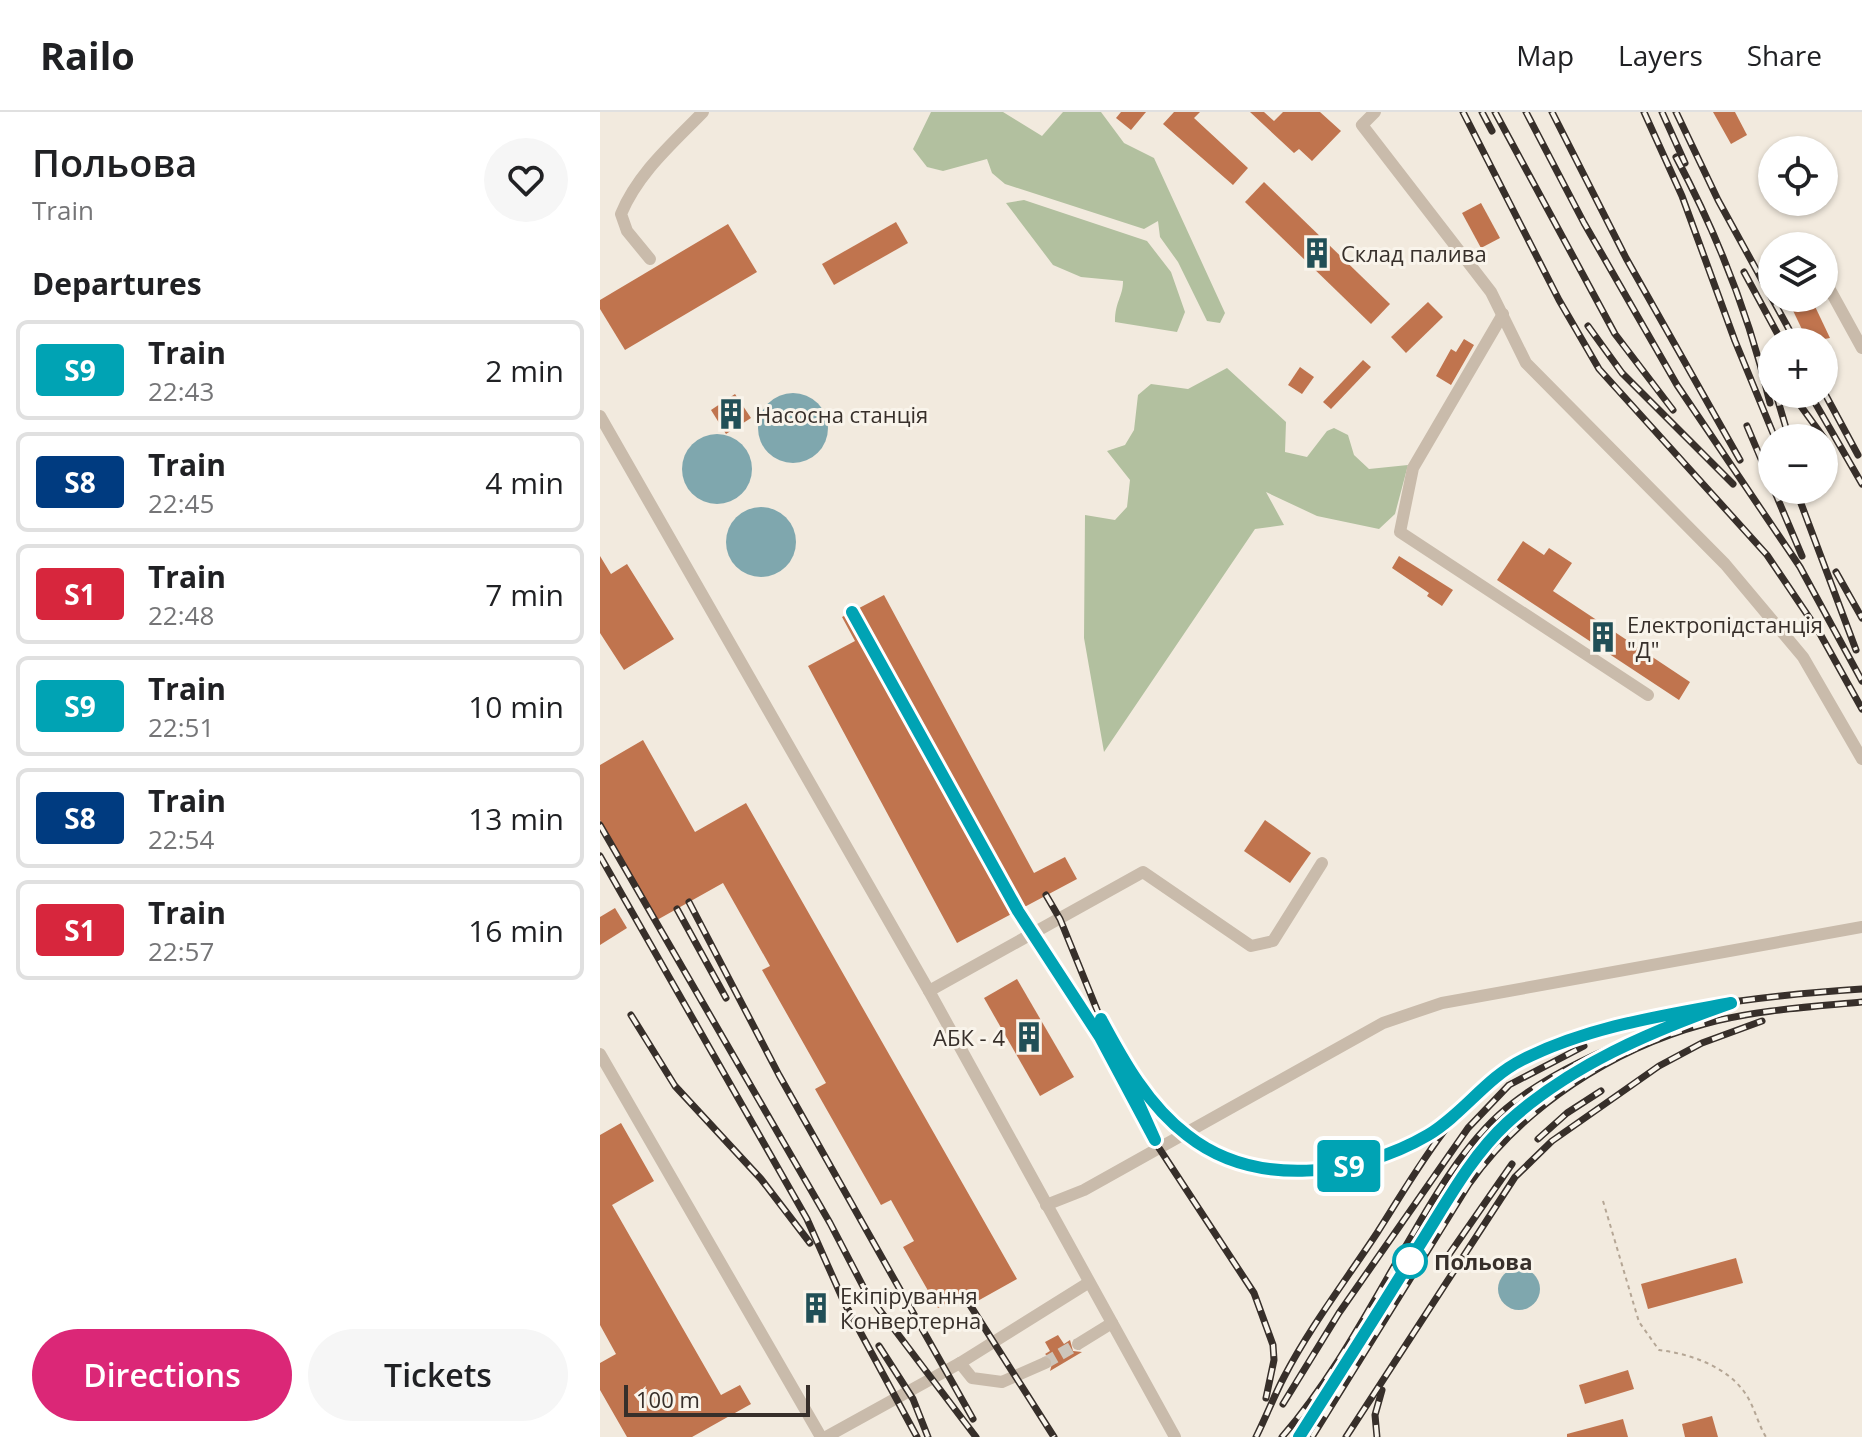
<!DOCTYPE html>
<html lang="en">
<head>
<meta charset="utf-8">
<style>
  body { margin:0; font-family:"Open Sans",sans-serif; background:#f6f6f6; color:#202124; height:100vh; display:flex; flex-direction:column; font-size:30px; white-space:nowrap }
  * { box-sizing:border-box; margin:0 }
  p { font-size:26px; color:#757577 }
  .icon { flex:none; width:44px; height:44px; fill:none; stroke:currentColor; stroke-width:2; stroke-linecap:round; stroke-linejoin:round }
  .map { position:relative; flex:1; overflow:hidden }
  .sheet { display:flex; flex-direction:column; background:#fff; width:600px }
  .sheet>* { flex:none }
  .badge { padding:0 16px; border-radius:6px; font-size:28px; line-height:52px }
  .tools { position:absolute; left:1158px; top:24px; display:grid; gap:16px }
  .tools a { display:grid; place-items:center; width:80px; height:80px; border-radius:50%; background:#fff; box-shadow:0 2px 6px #0004; font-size:40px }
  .scale { position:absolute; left:24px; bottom:20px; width:186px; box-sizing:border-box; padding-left:8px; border:4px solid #372f2a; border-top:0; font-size:22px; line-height:28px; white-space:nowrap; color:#372f2a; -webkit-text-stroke:6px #f9f4eb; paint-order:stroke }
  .map>.badge { position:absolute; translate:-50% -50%; box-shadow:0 0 0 4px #fff }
  h2 { padding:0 32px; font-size:30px; line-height:72px }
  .round { display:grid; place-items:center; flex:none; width:84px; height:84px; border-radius:42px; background:#f6f6f6 }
  .head { display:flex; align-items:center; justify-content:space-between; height:136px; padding:0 32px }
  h1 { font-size:38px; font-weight:600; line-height:60px }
  .primary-button { display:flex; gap:16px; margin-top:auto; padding:16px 32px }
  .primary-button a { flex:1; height:92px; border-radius:48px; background:#db2777; color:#fff; font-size:32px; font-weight:600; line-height:92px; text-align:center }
  .primary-button a+a { background:#f6f6f6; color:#202124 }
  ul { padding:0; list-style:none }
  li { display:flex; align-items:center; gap:24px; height:100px; margin:0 16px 12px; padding:0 16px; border:4px solid #e0e0e0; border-radius:12px }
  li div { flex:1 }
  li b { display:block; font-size:30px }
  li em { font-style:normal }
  li .badge { min-width:88px; font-weight:700; text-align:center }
  header { display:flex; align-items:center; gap:48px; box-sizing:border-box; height:112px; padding:0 40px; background:#fff; border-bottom:2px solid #e0e0e0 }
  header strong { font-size:38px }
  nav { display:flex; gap:44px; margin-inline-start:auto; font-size:28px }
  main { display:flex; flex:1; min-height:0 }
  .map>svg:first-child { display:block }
  .green { fill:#b2c09f }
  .water { fill:#7fa7ae }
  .building { fill:#c0744e }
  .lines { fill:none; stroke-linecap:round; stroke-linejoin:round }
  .minor-tunnel { stroke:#cdc5ba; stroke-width:12; stroke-dasharray:12 6; stroke-linecap:butt }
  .path { stroke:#b5a695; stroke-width:2; stroke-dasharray:4 4; stroke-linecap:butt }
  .minor { stroke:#c9bbab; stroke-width:12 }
  .rail-casing { stroke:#372f2a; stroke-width:7 }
  .rail { stroke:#f9f4eb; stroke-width:4; stroke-dasharray:12; stroke-linecap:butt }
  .line-casing { stroke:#fff; stroke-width:18 }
  .line { stroke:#00a3b4; stroke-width:12 }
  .stop-dot { fill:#fff; stroke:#00a3b4; stroke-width:4 }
  .labels { text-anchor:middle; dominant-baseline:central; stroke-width:6; stroke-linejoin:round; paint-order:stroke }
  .poi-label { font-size:22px; fill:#372f2a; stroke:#f9f4eb; text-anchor:start }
  .stop-label { font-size:22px; font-weight:bold; fill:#372f2a; stroke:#f9f4eb; text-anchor:start }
</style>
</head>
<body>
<header>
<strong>Railo</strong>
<nav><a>Map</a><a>Layers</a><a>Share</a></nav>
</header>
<main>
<section class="sheet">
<div class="head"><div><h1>Польова</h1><p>Train</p></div><a class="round"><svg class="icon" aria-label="heart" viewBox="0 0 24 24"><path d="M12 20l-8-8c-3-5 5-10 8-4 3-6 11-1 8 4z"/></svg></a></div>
<h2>Departures</h2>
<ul>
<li><span class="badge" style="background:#00a3b4;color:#fff">S9</span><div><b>Train</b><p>22:43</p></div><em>2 min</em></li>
<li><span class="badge" style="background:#003b80;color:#fff">S8</span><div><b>Train</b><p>22:45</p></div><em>4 min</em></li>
<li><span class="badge" style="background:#d7263d;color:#fff">S1</span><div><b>Train</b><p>22:48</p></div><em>7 min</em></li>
<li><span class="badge" style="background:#00a3b4;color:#fff">S9</span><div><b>Train</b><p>22:51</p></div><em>10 min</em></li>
<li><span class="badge" style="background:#003b80;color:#fff">S8</span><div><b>Train</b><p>22:54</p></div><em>13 min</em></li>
<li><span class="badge" style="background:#d7263d;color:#fff">S1</span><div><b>Train</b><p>22:57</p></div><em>16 min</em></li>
</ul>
<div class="primary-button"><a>Directions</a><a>Tickets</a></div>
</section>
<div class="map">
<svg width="1262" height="1325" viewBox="0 0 1262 1325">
  <rect width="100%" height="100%" fill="#f2eade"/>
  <g class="green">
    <polygon points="331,0 403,0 442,24 463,0 501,0 524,31 554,46 625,201 620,211 607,209 578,150 560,125 558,109 544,117 405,72 392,61 387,47 343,59 327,55 313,37"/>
    <path d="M 424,88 L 547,129 L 571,160 L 585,200 L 577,220 L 515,210 C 515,189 523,185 523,169 L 481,165 L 453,153 L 406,91 Z"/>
    <polygon points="627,256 686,310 685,340 707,345 727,319 734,316 748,323 754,343 769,357 808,353 795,402 779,417 717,404 666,380 684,413 655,417 504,640 484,526 485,403 515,408 527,395 530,368 507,339 525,333 534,318 538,283 551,272 588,277"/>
  </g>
  <g class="water">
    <circle cx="193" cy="316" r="35"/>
    <circle cx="117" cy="357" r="35"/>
    <circle cx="161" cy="430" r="35"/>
    <circle cx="919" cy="1177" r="21"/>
  </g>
  <g class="building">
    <polygon points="521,0 546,0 531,18 516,6"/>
    <polygon points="574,0 600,0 594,6 648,56 633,73 563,12"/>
    <polygon points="650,0 664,0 674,9 683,0 720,0 741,19 712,49 699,37 694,41"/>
    <polygon points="1113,0 1135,0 1147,23 1131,32"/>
    <polygon points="664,70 790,192 771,212 645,90"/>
    <polygon points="881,91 900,126 881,136 862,101"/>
    <polygon points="296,110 308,131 234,173 222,152"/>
    <polygon points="128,112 157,160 25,238 0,197 0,188"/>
    <polygon points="1187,186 1211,186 1230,226 1208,230"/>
    <polygon points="828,190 843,205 806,241 791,225"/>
    <polygon points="864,227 874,233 851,273 836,264 851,237 856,240"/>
    <polygon points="763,248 771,255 731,297 723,290"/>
    <polygon points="700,255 714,265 702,282 688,273"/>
    <polygon points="135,282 151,306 126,322 111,298"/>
    <polygon points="923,429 944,443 949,436 972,451 953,479 1090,570 1079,588 897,468"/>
    <polygon points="0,444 11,462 27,452 74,527 24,558 0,521"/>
    <polygon points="799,444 853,478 842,494 827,484 829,481 792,456"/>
    <polygon points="284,483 434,761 465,745 477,767 357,831 208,554 255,529 242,505"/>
    <polygon points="43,628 95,720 146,691 417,1167 374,1191 367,1179 338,1196 303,1135 314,1129 291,1088 281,1093 215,977 226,971 162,858 170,854 123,771 57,808 0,708 0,653"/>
    <polygon points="665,708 711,741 690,771 644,739"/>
    <polygon points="15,796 27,816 0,833 0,805"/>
    <polygon points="417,867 474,965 440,984 384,886"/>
    <polygon points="21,1011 54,1069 12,1093 121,1283 140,1273 151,1292 92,1325 27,1325 0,1278 0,1251 16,1242 0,1213 0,1023"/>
    <polygon points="1136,1146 1143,1171 1048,1197 1041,1172"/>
    <polygon points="458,1223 464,1232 470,1228 473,1239 482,1240 450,1259 453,1248 445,1242 450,1239 445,1230"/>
    <polygon points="1028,1258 1034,1277 985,1292 979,1273"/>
    <polygon points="1112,1304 1118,1325 1085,1325 1082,1312"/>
    <polygon points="1023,1307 1028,1325 967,1325 967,1322"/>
  </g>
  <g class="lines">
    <polyline class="minor-tunnel" points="445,1251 478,1232"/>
    <path class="path" d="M 1003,1089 L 1039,1210 L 1059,1238 C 1091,1242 1129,1255 1147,1284 C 1155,1297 1158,1312 1166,1325"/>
    <g class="minor">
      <polyline points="775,0 762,13 891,180 926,251 1125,452 1203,545 1262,647"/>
      <polyline points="1203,129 1206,134"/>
      <path d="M 50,147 L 27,119 L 21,102 C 38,61 72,32 103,0"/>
      <polyline points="1224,167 1262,236"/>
      <polyline points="903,202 813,356 800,420 1048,583"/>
      <polyline points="0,304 329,879 575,1325"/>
      <polyline points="329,879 543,760 651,834 673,829 722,751"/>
      <polyline points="0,942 221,1325"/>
      <polyline points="446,1093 484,1078 783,911 842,891 1262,815"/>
      <polyline points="478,1232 512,1211"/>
      <polyline points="360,1251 372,1266 402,1270 445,1251"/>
      <polyline points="226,1325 360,1251 488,1171"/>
    </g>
    <defs>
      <g id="rail">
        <polyline points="863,0 959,188 999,257 1167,443 1219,520 1262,597"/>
        <polyline points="882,0 892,19"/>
        <polyline points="895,0 1015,222 1073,298"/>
        <polyline points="926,0 984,111 1077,273 1200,455 1262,569"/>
        <polyline points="952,0 1026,146 1140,348"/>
        <polyline points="1044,0 1082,84 1135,229 1175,326"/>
        <polyline points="1062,0 1085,51"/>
        <polyline points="1076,0 1118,88 1196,230"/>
        <path d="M 1076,45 C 1117,122 1150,206 1170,291"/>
        <polyline points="1144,160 1182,230"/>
        <polyline points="988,214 1022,261 1133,372"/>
        <polyline points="1224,280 1258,343"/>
        <polyline points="1176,282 1189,326"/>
        <polyline points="1192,282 1224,326"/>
        <polyline points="1210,282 1262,372"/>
        <polyline points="1147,314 1172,373"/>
        <polyline points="1174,378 1202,444"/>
        <polyline points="1196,378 1256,538"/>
        <polyline points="1236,460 1262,506"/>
        <polyline points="0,713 230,1111 266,1180 376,1325"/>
        <polyline points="0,744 207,1107 244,1190 317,1325"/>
        <polyline points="446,783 460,807 504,915"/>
        <polyline points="89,790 179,963 373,1307"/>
        <polyline points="77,797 126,886"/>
        <polyline points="418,799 500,925 559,1036 654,1181 673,1233 674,1248 666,1286"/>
        <polyline points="31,903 75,974 161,1067 210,1131"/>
        <path d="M 524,949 C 596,1079 737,1083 851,1007"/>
        <polyline points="938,1027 967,1001 1001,979"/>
        <polyline points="848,1144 912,1052"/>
        <polyline points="363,1182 454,1325"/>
        <polyline points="279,1234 313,1287 328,1325"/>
        <polyline points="683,1292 739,1201 868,1016 909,973 984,934"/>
        <path d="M 656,1325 C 666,1305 674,1284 684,1265 C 710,1215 746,1168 777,1121 C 815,1062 856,985 919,949 C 1002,901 1166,883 1262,877"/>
        <path d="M 682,1325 C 735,1264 773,1189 814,1120 C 840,1075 871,1023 913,991 C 953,960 1002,938 1048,921"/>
        <path d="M 712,1325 L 869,1072 C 923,995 1012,937 1104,912 C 1155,898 1209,895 1262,890"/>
        <polyline points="746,1325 915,1065 952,1029 1059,954 1102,931 1162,909"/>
        <polyline points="777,1325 775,1303 782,1278"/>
      </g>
    </defs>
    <use href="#rail" class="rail-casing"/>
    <use href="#rail" class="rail"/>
  </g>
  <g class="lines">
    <defs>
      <path id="line" d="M 252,500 L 418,799 L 500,925 L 555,1028 L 501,907 C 524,950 548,993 587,1023 C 655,1077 758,1064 828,1023 C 863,1002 886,966 922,948 C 987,915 1060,904 1131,891 C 1052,919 970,953 907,1011 C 871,1044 845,1093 819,1134 C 780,1198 739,1262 699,1325"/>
    </defs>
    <use href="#line" class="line-casing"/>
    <use href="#line" class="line"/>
  </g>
  <defs>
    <symbol id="building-bare" viewBox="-9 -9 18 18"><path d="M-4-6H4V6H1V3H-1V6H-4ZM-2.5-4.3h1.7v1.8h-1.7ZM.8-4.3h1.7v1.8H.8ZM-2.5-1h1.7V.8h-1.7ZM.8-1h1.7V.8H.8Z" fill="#214f57" stroke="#f9f4eb" stroke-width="2.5" paint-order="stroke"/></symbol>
  </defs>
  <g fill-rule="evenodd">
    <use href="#building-bare" x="695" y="119" width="44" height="44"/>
    <use href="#building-bare" x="109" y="280" width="44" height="44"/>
    <use href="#building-bare" x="981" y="503" width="44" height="44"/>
    <use href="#building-bare" x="407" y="903" width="44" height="44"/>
    <use href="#building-bare" x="194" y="1174" width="44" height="44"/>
  </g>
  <circle class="stop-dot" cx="810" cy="1149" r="16"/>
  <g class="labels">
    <g class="poi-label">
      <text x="741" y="141">Склад палива</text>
      <text x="155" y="302">Насосна станція</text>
      <text x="1027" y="512">Електропідстанція<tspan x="1027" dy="25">"Д"</tspan></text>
      <text x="405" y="925" text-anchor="end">АБК - 4</text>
      <text x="240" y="1183">Екіпірування<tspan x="240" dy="25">Конвертерна</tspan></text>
    </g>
    <g class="stop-label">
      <text x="834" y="1149">Польова</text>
    </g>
  </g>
</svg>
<div class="tools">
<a><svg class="icon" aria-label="locate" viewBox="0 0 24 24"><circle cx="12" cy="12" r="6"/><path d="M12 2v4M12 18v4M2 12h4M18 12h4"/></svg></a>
<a><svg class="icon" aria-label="layers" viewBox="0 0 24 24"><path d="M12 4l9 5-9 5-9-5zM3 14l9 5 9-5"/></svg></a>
<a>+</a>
<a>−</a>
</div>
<div class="scale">100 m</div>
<b class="badge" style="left:749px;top:1054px;background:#00a3b4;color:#fff">S9</b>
</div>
</main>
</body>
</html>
